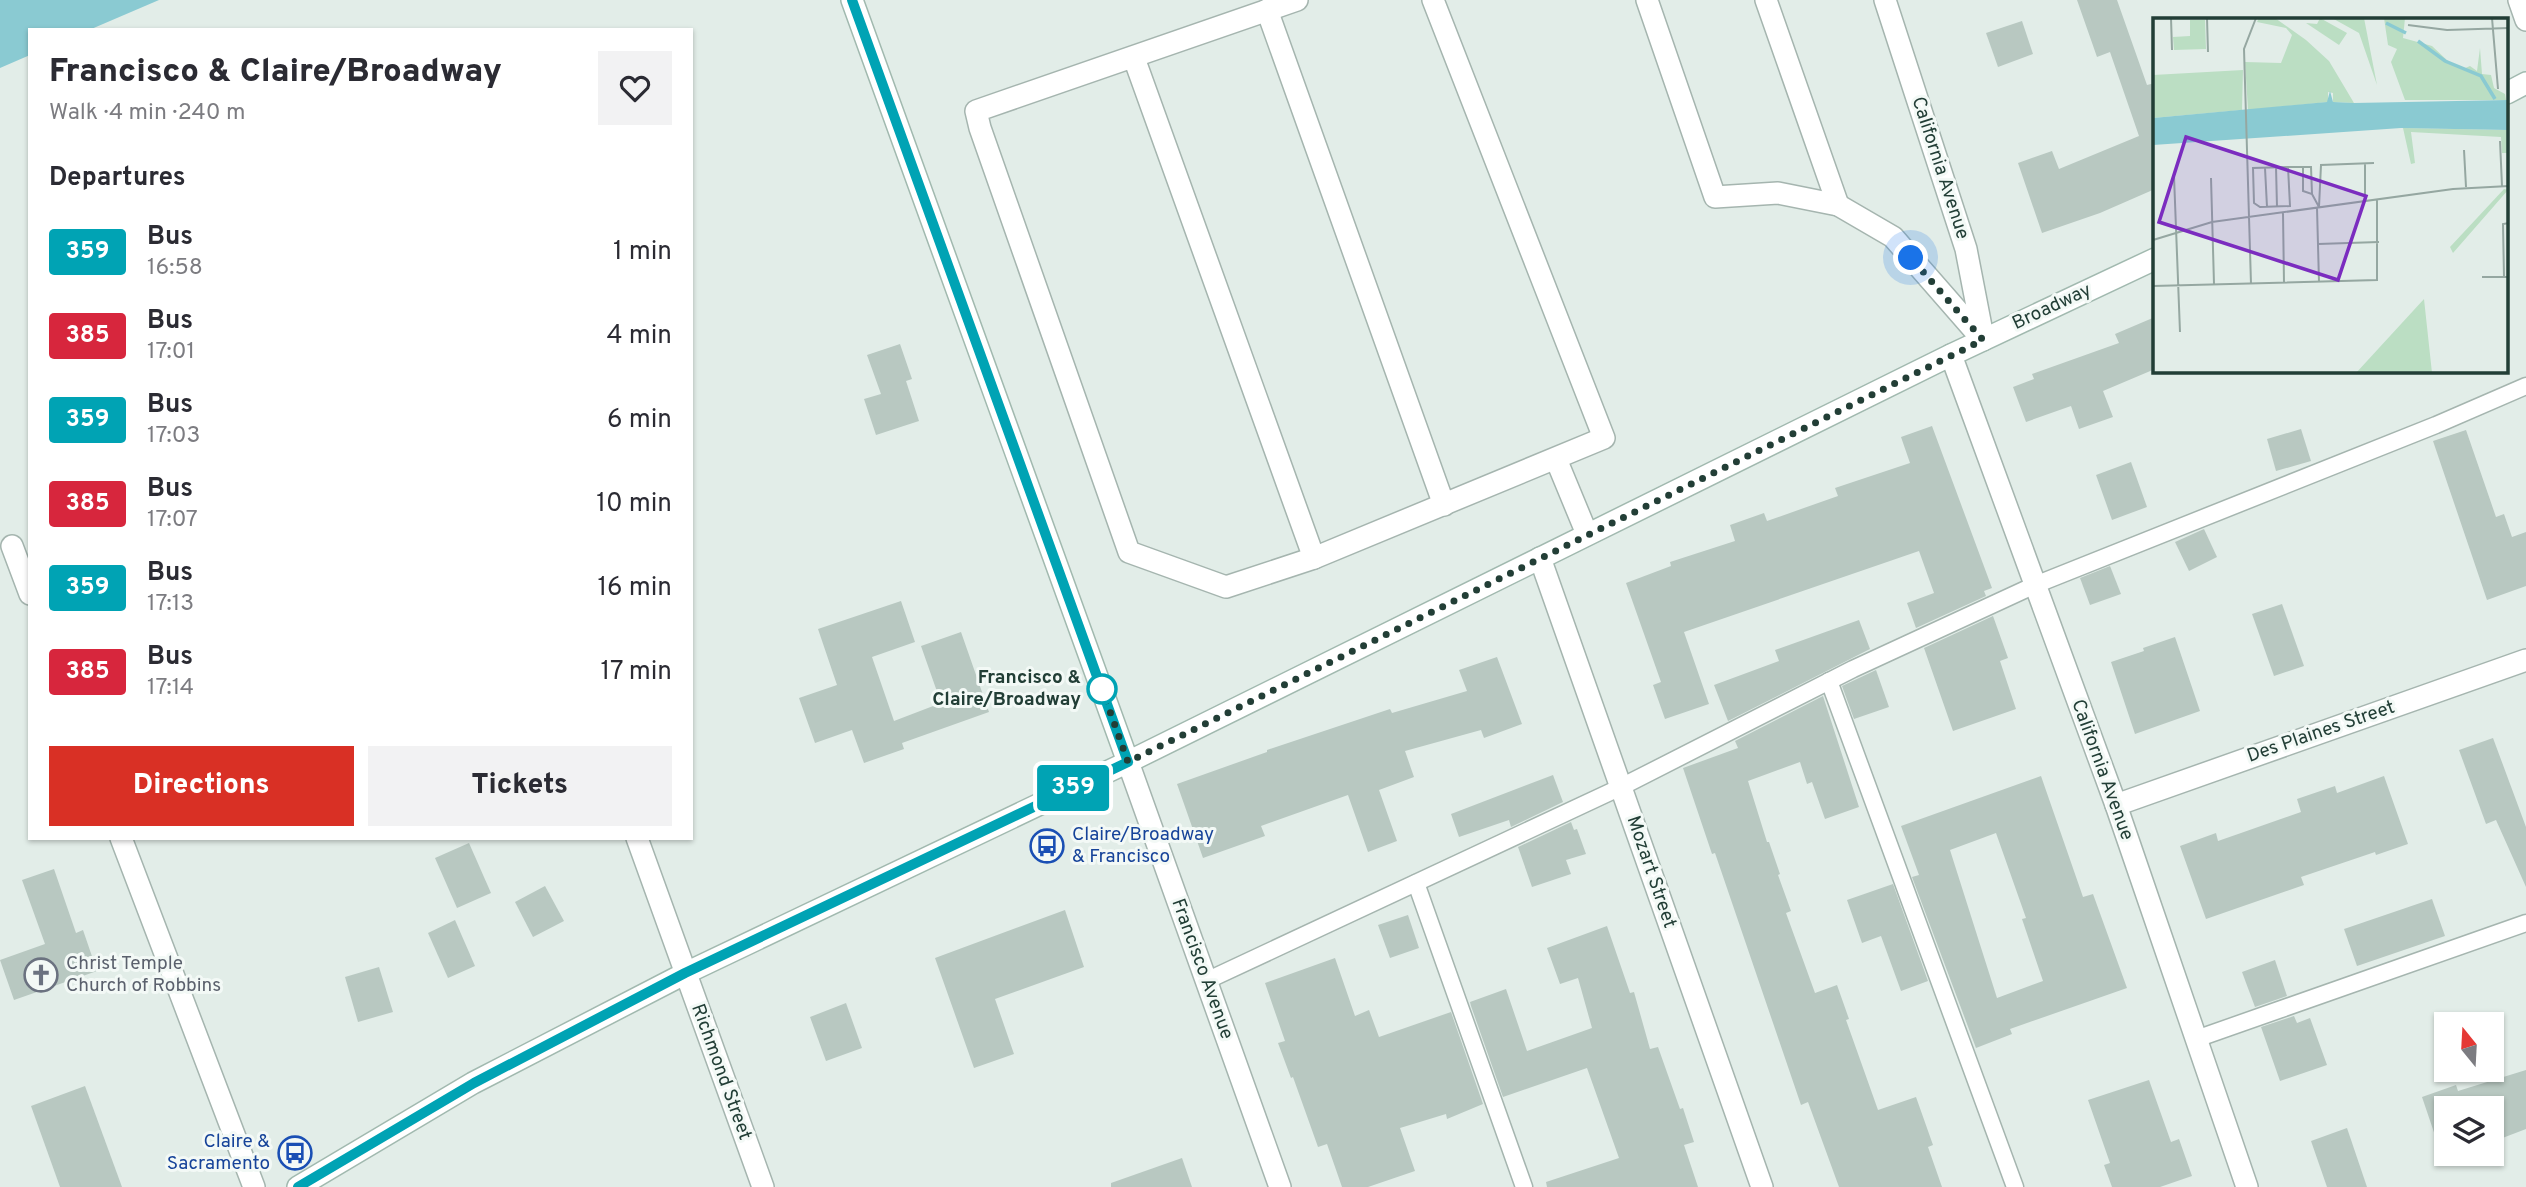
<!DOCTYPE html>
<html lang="en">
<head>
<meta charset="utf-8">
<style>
  body { margin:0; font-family:Overpass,sans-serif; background:#f2f2f3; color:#2b2b33; height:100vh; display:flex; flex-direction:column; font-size:26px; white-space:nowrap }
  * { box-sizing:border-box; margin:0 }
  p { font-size:23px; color:#7c7c81 }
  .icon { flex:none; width:38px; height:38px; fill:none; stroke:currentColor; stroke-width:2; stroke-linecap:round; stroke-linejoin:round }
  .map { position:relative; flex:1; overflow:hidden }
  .panel { position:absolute; left:28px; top:28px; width:665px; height:812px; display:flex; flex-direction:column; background:#fff; border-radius:0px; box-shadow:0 2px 5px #0004 }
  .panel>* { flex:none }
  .badge { padding:0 14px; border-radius:5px; font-size:24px; line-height:46px }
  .needle { width:46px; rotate:342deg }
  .tools { position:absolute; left:2434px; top:1012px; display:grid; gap:14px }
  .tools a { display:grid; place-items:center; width:70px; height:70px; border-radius:0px; background:#fff; box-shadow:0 2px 5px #0004; font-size:35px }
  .you { position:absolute; width:35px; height:35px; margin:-18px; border:5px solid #fff; border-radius:50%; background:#1a73e8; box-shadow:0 0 0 10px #1a73e833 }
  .map>.badge { position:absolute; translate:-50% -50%; box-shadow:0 0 0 4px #fff }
  h2 { padding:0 21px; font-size:26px; line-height:63px }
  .round { display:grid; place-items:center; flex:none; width:74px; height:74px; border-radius:0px; background:#f2f2f3 }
  .overview { display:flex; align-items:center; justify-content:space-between; height:119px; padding:0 21px }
  h1 { font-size:33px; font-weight:800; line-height:52px }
  .action { display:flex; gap:14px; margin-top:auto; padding:14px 21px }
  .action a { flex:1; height:80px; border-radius:0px; background:#d93025; color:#fff; font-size:28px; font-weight:800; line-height:80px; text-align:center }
  .action a+a { background:#f2f2f3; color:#2b2b33 }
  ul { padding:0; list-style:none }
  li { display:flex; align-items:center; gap:21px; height:84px; padding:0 21px }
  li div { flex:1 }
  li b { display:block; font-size:26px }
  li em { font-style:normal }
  li .badge { min-width:77px; font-weight:700; text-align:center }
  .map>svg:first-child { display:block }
  .water { fill:#8acad2 }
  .building { fill:#b8c8c1; fill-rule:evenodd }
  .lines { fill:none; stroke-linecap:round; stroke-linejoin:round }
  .lane-casing { stroke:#a5b5af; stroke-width:19 }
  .street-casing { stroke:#a5b5af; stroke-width:24 }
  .secondary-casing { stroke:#a1b9af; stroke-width:24 }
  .lane { stroke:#fff; stroke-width:16 }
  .street { stroke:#fff; stroke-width:21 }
  .secondary { stroke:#fff; stroke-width:21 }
  .line-casing { stroke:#fff; stroke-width:16 }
  .line { stroke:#00a3b4; stroke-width:10 }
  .walk { stroke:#223e36; stroke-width:7; stroke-dasharray:0 12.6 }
  .stop-dot { fill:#fff; stroke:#00a3b4; stroke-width:3.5 }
  .labels { text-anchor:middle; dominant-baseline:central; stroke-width:6; stroke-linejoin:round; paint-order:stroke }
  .street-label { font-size:19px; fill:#223e36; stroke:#f3f9f6 }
  .stop-label { font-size:19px; font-weight:bold; fill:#223e36; stroke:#f3f9f6; text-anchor:end }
  .transit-label { font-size:19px; fill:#164399; stroke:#f3f9f6; text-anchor:start }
  .worship-label { font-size:19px; fill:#5b616d; stroke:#f3f9f6; text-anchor:start }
  .inset-river { fill:none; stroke:#8acad2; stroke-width:3.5 }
  .inset-road { fill:none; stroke:#95a7a1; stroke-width:2 }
  .view { fill:#7b2cbf; fill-opacity:0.15; stroke:#7b2cbf; stroke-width:3.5 }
  .inset-edge { fill:none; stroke:#223e36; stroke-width:3.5 }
</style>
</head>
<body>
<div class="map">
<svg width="2526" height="1187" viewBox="0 0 2526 1187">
  <rect width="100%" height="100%" fill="#e2ede8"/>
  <polygon class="water" points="0,0 159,0 89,30 30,30 30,55 0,68"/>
  <g class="building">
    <polygon points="2077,0 2117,0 2147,85 2155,83 2155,189 2100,213 2042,233 2018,163 2052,151 2059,169 2139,136 2110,52 2097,57"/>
    <polygon points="2022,21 2033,54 1998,67 1986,33"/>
    <polygon points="2155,317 2155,369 2103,391 2113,417 2079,429 2071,406 2026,422 2013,387 2034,379 2032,374 2119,343 2115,334"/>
    <polygon points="900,344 912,379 906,381 919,421 876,435 864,399 881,394 867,355"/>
    <polygon points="1932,426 1992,588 1984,591 1986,596 1916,628 1907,603 1934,593 1919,551 1684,632 1709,704 1665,719 1653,685 1661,682 1626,583 1671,566 1670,562 1735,541 1730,525 1764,513 1767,521 1838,496 1835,488 1910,463 1901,437"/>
    <polygon points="2301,429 2311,461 2276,471 2267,439"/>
    <polygon points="2466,430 2496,517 2504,514 2512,537 2526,532 2526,586 2487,600 2433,441"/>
    <polygon points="2131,462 2147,507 2112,520 2096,475"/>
    <polygon points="2204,529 2217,557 2189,571 2175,542"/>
    <polygon points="2110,566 2121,594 2090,605 2080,578"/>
    <polygon points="901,601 915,642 872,657 894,721 941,703 921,646 961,632 989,712 902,743 904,749 864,763 852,730 815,743 799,698 837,685 818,629"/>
    <polygon points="2282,604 2304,666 2274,676 2252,614"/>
    <polygon points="1993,616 2008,658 2000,661 2016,709 1953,731 1924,648"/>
    <polygon points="1859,620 1870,649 1868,650 1728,721 1714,685 1779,661 1775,650"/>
    <polygon points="2175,637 2200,711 2135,734 2111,662 2144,651 2143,648"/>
    <polygon points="1497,657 1522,724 1484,738 1481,730 1405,751 1414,777 1379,790 1397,841 1368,852 1348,795 1261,826 1265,836 1203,858 1177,784 1267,752 1267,750 1390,709 1392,713 1467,691 1459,670"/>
    <polygon points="1876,670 1889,707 1854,719 1842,686"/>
    <polygon points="1823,696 1859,807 1825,819 1812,782 1807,784 1800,762 1748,781 1767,842 1769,842 1780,874 1778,875 1791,911 1786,913 1815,993 1837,985 1849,1019 1846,1020 1878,1110 1916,1097 1933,1145 1928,1147 1942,1187 1839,1187 1808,1102 1801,1105 1715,853 1712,854 1683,768 1738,748 1735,741"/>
    <polygon points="2493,738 2526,827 2526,887 2496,820 2486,824 2459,750"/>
    <polygon points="1553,775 1563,802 1511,827 1509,820 1459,837 1451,814"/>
    <path d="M 2041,776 L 2083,897 L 2093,894 L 2127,988 L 2010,1029 L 2012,1034 L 1976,1048 L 1912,877 L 1919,875 L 1901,826 ZM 1996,833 L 2026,918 L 2022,919 L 2043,981 L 1997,998 L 1950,850 Z"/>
    <polygon points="2384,776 2408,844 2376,855 2375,852 2301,877 2304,885 2206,919 2180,846 2216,833 2218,841 2241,833 2301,812 2297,799 2335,786 2337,793"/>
    <polygon points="1571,822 1574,830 1577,829 1586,854 1566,860 1571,874 1532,887 1518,847"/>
    <polygon points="469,843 491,893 457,908 435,858"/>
    <polygon points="54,869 76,933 83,930 97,971 14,1000 0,960 45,944 22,880"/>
    <polygon points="1893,884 1928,981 1901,991 1881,936 1862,943 1847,900"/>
    <polygon points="545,886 564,921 533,937 515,902"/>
    <polygon points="2432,899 2445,936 2357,966 2344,929"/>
    <polygon points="1065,910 1084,967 995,999 1014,1054 974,1068 935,958"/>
    <polygon points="1408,915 1419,948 1390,958 1378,925"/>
    <polygon points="455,920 475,966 448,978 428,933"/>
    <polygon points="1607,926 1630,993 1634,992 1650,1049 1658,1047 1680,1109 1683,1108 1694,1142 1684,1145 1698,1187 1547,1187 1546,1182 1619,1158 1587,1068 1503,1097 1471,1006 1470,1002 1506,989 1527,1051 1592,1028 1578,978 1560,984 1547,948"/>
    <polygon points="1335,958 1355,1016 1369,1010 1379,1037 1451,1012 1483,1104 1447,1119 1446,1114 1400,1128 1415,1171 1368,1187 1342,1187 1327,1144 1318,1147 1293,1077 1291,1078 1278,1043 1285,1041 1265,983"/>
    <polygon points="2275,960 2287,996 2255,1007 2242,972"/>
    <polygon points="379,967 393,1012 358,1022 345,977"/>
    <polygon points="846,1003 862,1048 826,1061 810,1017"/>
    <polygon points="2294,1016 2297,1023 2310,1018 2327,1065 2280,1081 2261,1027"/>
    <polygon points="2526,1070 2526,1129 2492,1142 2492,1108 2446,1108 2446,1153 2460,1153 2443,1159 2422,1097 2456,1085 2458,1091"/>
    <polygon points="2149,1080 2171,1142 2179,1139 2192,1176 2160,1187 2112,1187 2104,1165 2110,1163 2088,1100"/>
    <polygon points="85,1086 122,1187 60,1187 31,1106"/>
    <polygon points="2347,1128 2367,1187 2327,1187 2311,1141"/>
    <polygon points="1182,1158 1192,1187 1111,1187 1111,1183"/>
  </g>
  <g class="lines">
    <defs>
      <g id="lane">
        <polyline points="1829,681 2015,1187"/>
        <polyline points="1416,883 1524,1187"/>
        <polyline points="1206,981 1621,787 1853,669 2035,585 2436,425 2526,386"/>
        <polyline points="2196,1039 2526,923"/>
      </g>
      <g id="street">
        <polyline points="1297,0 976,111 980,128 1129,552 1226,587 1314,558 1604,438 1433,0"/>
        <polyline points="1647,0 1715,197 1778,193 1838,205 1893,237 1983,340"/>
        <polyline points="1766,0 1838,205"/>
        <polyline points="1885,0 1966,249 1983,337"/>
        <polyline points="2519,0 2526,20"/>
        <polyline points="1267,10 1444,505"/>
        <polyline points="1134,58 1314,558"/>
        <polyline points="1951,355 2116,805 2247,1187"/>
        <polyline points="1556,459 1587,534"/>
        <polyline points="12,546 30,594"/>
        <polyline points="1540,558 1762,1187"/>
        <polyline points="1128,762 1280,1187"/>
        <polyline points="2116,805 2526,660"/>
        <polyline points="121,838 254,1187"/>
        <polyline points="637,838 763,1187"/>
      </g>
      <g id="secondary">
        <polyline points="852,0 1128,762"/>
        <polyline points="2507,93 2526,83"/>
        <polyline points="298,1187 473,1083 686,973 1128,762 1951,355 2155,259"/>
      </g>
    </defs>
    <use href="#lane" class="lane-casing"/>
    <use href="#street" class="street-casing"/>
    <use href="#secondary" class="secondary-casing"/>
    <use href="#lane" class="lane"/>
    <use href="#street" class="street"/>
    <use href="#secondary" class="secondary"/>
  </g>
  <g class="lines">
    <defs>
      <polyline id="line" points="298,1187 474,1083 685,973 1128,762 852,0"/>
    </defs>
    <use href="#line" class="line-casing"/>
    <use href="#line" class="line"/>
    <polyline class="walk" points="1102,689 1128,762 1983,340 1911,258"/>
  </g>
  <defs>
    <symbol id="bus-ring" viewBox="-11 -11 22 22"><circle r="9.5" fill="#f3f9f6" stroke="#1a4fb4" stroke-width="1.5"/><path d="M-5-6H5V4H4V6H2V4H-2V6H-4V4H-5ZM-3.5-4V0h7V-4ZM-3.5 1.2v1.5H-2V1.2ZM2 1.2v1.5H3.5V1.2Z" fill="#1a4fb4"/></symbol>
    <symbol id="church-ring" viewBox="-11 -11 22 22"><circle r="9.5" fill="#f3f9f6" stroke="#6b7280" stroke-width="1.5"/><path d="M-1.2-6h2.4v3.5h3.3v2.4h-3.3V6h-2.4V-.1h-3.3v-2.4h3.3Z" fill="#6b7280"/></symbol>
  </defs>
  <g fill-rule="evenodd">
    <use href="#bus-ring" x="1028" y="827" width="38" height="38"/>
    <use href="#church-ring" x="22" y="956" width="38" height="38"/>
    <use href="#bus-ring" x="276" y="1134" width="38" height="38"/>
  </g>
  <circle class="stop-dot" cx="1102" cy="689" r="14"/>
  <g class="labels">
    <g class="street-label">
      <text transform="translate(1940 168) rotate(72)">California Avenue</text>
      <text transform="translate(2052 307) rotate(-25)">Broadway</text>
      <text transform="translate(2321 732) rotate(-19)">Des Plaines Street</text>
      <text transform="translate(2102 770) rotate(70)">California Avenue</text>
      <text transform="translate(1651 872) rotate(71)">Mozart Street</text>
      <text transform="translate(1202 969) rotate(70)">Francisco Avenue</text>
      <text transform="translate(721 1072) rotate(70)">Richmond Street</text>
    </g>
    <g class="stop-label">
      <text x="1081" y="678">Francisco &amp;<tspan x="1081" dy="22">Claire/Broadway</tspan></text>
    </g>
    <g class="transit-label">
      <text x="1072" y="835">Claire/Broadway<tspan x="1072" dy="22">&amp; Francisco</tspan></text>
      <text x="270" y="1142" text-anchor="end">Claire &amp;<tspan x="270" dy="22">Sacramento</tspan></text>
    </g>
    <g class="worship-label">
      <text x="66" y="964">Christ Temple<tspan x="66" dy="22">Church of Robbins</tspan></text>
    </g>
  </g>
  <g transform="translate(2153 18)">
    <rect width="355" height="355" fill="#e2ede8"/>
    <path d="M 106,0 L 122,0 L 153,22 L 176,43 L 201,85 L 180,84 L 180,75 L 175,74 L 175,84 L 95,92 L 92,44 L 128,45 L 139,17 L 133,10 L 104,4 ZM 167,0 L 194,15 L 186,27 L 153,5 L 164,6 ZM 179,0 L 211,0 L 224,67 L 206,15 ZM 231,0 L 252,0 L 250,20 L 279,28 L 297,45 L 310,51 L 317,48 L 324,53 L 327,30 L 329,56 L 338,57 L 341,70 L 352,76 L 353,82 L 252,82 L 238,44 L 244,31 L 235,27 ZM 37,2 L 52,2 L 53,31 L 21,32 L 20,19 L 37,18 ZM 90,52 L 89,92 L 0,100 L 0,57 ZM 250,110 L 355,112 L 355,135 L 349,135 L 348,119 L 258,114 L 262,145 L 258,146 ZM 351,171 L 355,172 L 300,235 L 297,229 ZM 271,281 L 279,355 L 203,355 Z" fill="#bbdec3"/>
    <path d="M 177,73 L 180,84 L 201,85 L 355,82 L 355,112 L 248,110 L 0,127 L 0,100 L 174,84 Z" fill="#8acad2"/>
    <path class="inset-river" d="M 233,5 L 253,15M 265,23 L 292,43 L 328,58 L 342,81"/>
    <path class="inset-road" d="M 18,0 L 19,32M 54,0 L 55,34M 339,0 L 345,71M 255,7 L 294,12 L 356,10M 347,123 L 349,168M 311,132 L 313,169M 212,145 L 212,183M 123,149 L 124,189M 135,149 L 137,188 L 107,189 L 101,185 L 100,150 L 135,149 L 158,149 L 159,176M 150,149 L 150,173 L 159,176 L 166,189M 112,150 L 114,189M 21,158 L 27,314M 58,160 L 61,266M 166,189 L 168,147 L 221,145M 164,190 L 166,264M 130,195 L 131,265M 0,222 L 59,204 L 300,171 L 356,168M 165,226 L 226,224M 329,259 L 356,259M 351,259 L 350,206 L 356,205M 98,266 L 91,31 L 103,0M 0,268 L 224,262 L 224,182"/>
    <path class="view" d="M 33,119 L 213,178 L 185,262 L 6,204 Z"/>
    <rect width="355" height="355" class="inset-edge"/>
  </g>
</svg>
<div class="tools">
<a><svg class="needle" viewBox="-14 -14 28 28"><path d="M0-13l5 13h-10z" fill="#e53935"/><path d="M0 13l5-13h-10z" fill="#7c7c81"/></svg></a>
<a><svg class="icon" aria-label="layers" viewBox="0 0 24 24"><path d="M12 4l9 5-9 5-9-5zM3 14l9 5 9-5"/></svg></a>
</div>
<div class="you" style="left:1911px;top:258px"></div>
<b class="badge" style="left:1073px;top:788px;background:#00a3b4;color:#fff">359</b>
<section class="panel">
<div class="overview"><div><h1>Francisco &amp; Claire/Broadway</h1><p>Walk · 4 min · 240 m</p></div><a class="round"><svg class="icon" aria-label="heart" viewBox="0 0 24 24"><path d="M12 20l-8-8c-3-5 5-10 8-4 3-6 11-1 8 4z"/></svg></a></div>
<h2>Departures</h2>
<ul>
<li><span class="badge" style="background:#00a3b4;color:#fff">359</span><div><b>Bus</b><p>16:58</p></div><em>1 min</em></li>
<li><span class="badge" style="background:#d7263d;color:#fff">385</span><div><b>Bus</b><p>17:01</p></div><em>4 min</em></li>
<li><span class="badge" style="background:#00a3b4;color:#fff">359</span><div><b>Bus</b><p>17:03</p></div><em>6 min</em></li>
<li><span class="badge" style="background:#d7263d;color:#fff">385</span><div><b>Bus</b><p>17:07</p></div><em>10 min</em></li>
<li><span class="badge" style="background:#00a3b4;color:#fff">359</span><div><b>Bus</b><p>17:13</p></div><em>16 min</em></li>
<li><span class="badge" style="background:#d7263d;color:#fff">385</span><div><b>Bus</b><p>17:14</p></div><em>17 min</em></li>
</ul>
<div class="action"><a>Directions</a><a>Tickets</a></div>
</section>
</div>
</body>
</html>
